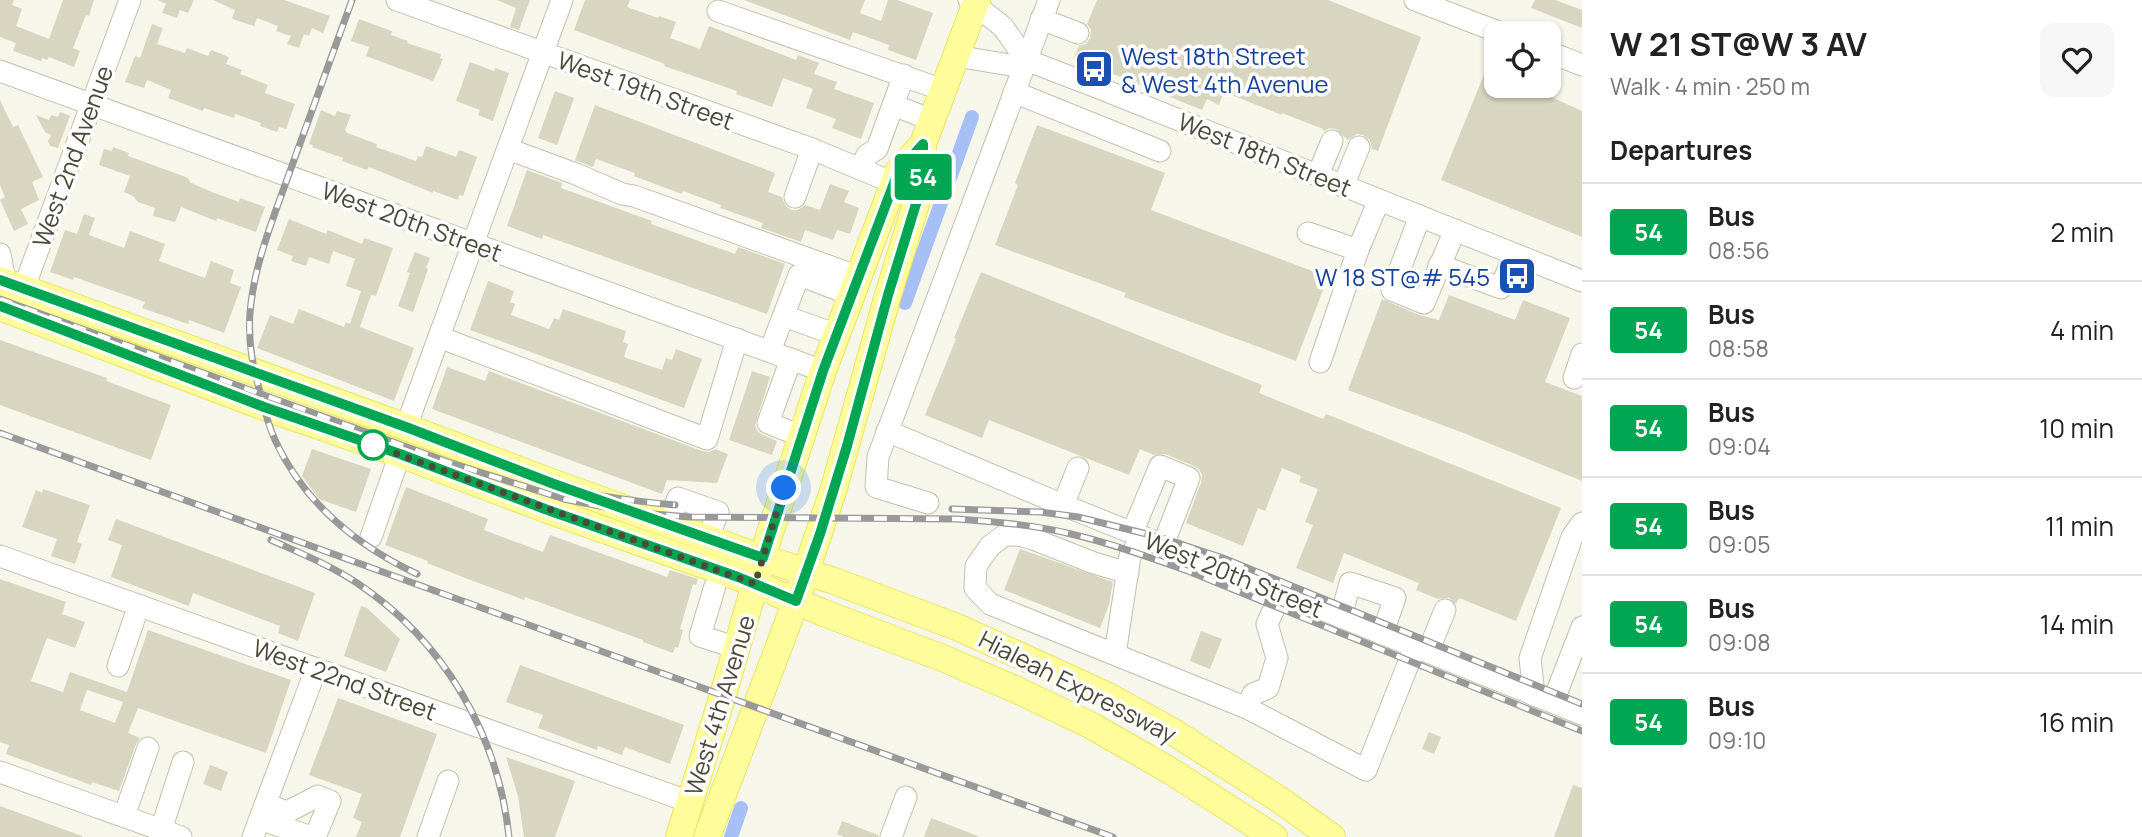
<!DOCTYPE html>
<html lang="en">
<head>
<meta charset="utf-8">
<style>
  body { margin:0; font-family:Manrope,sans-serif; background:#f6f6f6; color:#222; height:100vh; display:flex; flex-direction:column; font-size:26px; white-space:nowrap }
  * { box-sizing:border-box; margin:0 }
  p { font-size:23px; color:#767676 }
  .icon { flex:none; width:38px; height:38px; fill:none; stroke:currentColor; stroke-width:2; stroke-linecap:round; stroke-linejoin:round }
  .map { position:relative; flex:1; overflow:hidden }
  .side { display:flex; flex-direction:column; background:#fff; width:560px }
  .side>* { flex:none }
  .badge { padding:0 14px; border-radius:5px; font-size:24px; line-height:46px }
  .fabs { position:absolute; left:1484px; top:21px; display:grid; gap:14px }
  .fabs a { display:grid; place-items:center; width:77px; height:77px; border-radius:14px; background:#fff; box-shadow:0 2px 5px #0004; font-size:35px }
  .you { position:absolute; width:35px; height:35px; margin:-18px; border:5px solid #fff; border-radius:50%; background:#1a73e8; box-shadow:0 0 0 10px #1a73e833 }
  .map>.badge { position:absolute; translate:-50% -50%; box-shadow:0 0 0 4px #fff }
  h2 { padding:0 28px; font-size:26px; line-height:63px }
  .round { display:grid; place-items:center; flex:none; width:74px; height:74px; border-radius:14px; background:#f6f6f6 }
  .summary { display:flex; align-items:center; justify-content:space-between; height:119px; padding:0 28px }
  h1 { font-size:33px; font-weight:700; line-height:52px }
  ul { padding:0; list-style:none }
  li { display:flex; align-items:center; gap:21px; height:98px; padding:0 28px; border-top:2px solid #e0e0e0 }
  li div { flex:1 }
  li b { display:block; font-size:26px }
  li em { font-style:normal }
  li .badge { min-width:77px; font-weight:700; text-align:center }
  main { display:flex; flex:1; min-height:0 }
  .map>svg:first-child { display:block }
  .lines { fill:none; stroke-linecap:round; stroke-linejoin:round }
  .canal { stroke:#a6bff4; stroke-width:14 }
  .building { fill:#d8d5c0; fill-rule:evenodd }
  .minor-casing { stroke:#c2c1ad; stroke-width:23 }
  .major-casing { stroke:#eae565; stroke-width:28 }
  .minor { stroke:#fff; stroke-width:21 }
  .major { stroke:#fffd9b; stroke-width:26 }
  .rail-casing { stroke:#999; stroke-width:7 }
  .rail { stroke:#fff; stroke-width:4.5; stroke-dasharray:13; stroke-linecap:butt }
  .line-casing { stroke:#fff; stroke-width:16 }
  .line { stroke:#00a651; stroke-width:10 }
  .walk { stroke:#4b4938; stroke-width:7; stroke-dasharray:0 12.6 }
  .stop-dot { fill:#fff; stroke:#00a651; stroke-width:3.5 }
  .labels { text-anchor:middle; dominant-baseline:central; stroke-width:7; stroke-linejoin:round; paint-order:stroke }
  .transit-label { font-size:24px; fill:#164399; stroke:#fff; text-anchor:start }
  .street-label { font-size:24px; fill:#4b4938; stroke:#fff }
</style>
</head>
<body>
<main>
<div class="map">
<svg width="1582" height="837" viewBox="0 0 1582 837">
  <rect width="100%" height="100%" fill="#f6f6eb"/>
  <g class="lines">
    <g class="canal">
      <polyline points="905,303 972,117"/>
      <polyline points="731,837 741,808"/>
    </g>
  </g>
  <g class="building">
    <polygon points="0,0 14,0 12,5 22,9 16,26 49,39 63,0 94,0 89,16 86,15 73,48 80,51 74,67 49,57 47,60 42,58 41,61 13,51 16,43 0,37"/>
    <polygon points="158,0 194,0 188,13 180,10 177,18 162,13 166,4"/>
    <polygon points="213,0 284,0 330,16 323,33 312,28 309,36 304,34 299,48 287,44 291,36 276,31 278,26 257,18 254,26 235,20 232,18 235,10"/>
    <polygon points="497,0 530,0 519,30 510,27 516,8"/>
    <polygon points="585,0 630,0 627,7 658,18 659,16 676,22 670,38 700,49 709,26 796,60 798,55 819,63 814,74 837,82 834,89 874,103 861,139 832,128 836,119 806,108 813,89 783,78 772,107 736,94 737,91 664,66 665,64 574,30"/>
    <polygon points="744,0 865,0 860,13 881,21 888,0 897,0 933,13 916,60 888,50 889,45 853,32 850,40"/>
    <polygon points="1097,0 1328,0 1421,37 1378,151 1372,149 1370,140 1363,135 1357,134 1348,140 1336,129 1330,128 1324,131 1323,129 1282,113 1282,115 1224,92 1219,105 1207,99 1202,110 1074,58 1079,46 1086,44 1090,38 1091,30 1087,24"/>
    <polygon points="1535,0 1555,0 1582,10 1582,28 1531,8"/>
    <polygon points="359,19 392,31 391,35 408,41 407,43 441,54 440,58 443,59 433,81 366,56 369,47 351,41"/>
    <polygon points="152,24 163,28 157,44 185,53 187,48 208,56 211,50 229,57 226,64 242,70 240,74 268,85 265,93 295,104 286,129 279,127 277,132 260,126 261,123 235,114 234,118 204,108 203,111 168,98 171,90 147,80 144,88 125,82 135,56 140,58"/>
    <polygon points="470,62 494,71 495,68 509,73 493,121 478,115 480,110 456,101"/>
    <polygon points="1488,65 1496,68 1496,86 1539,86 1553,92 1551,97 1582,111 1582,237 1441,180"/>
    <polygon points="555,91 574,98 557,145 538,138"/>
    <polygon points="0,100 13,127 18,125 43,177 32,182 39,200 21,209 28,224 14,231 0,200 5,197 0,185"/>
    <polygon points="595,105 775,173 768,192 782,197 785,205 791,210 798,210 805,205 820,210 830,184 849,191 844,202 859,208 850,234 837,230 833,240 805,230 801,242 761,228 763,223 720,208 721,205 683,191 682,194 663,187 634,176 635,173 596,159 593,167 575,160"/>
    <polygon points="321,110 335,116 337,111 351,115 345,130 347,133 377,144 376,147 416,161 418,156 422,157 426,146 456,157 459,150 477,157 463,196 459,195 458,200 433,191 433,193 369,167 367,170 342,161 343,158 312,147 313,145 309,144"/>
    <polygon points="60,112 70,116 58,148 50,146 48,141 51,135 45,132 36,115 49,120 51,115 58,117"/>
    <polygon points="1037,125 1165,173 1151,210 1328,277 1296,361 1124,297 1126,293 995,245 1018,185 1015,183"/>
    <polygon points="113,147 129,153 128,156 186,177 190,180 189,182 212,192 239,202 240,198 265,207 256,232 217,218 216,221 181,207 175,222 153,216 155,208 138,202 133,196 124,192 130,176 99,165 104,149 112,151"/>
    <polygon points="527,170 562,183 561,188 652,221 651,224 735,254 738,247 785,264 767,314 543,235 542,239 507,226"/>
    <polygon points="84,214 95,218 89,235 124,248 130,231 165,244 159,261 205,278 211,261 234,270 230,283 241,287 224,333 189,320 188,324 142,308 145,302 74,277 73,280 50,272 65,230 77,234"/>
    <polygon points="289,219 326,234 328,230 362,244 364,238 393,248 376,296 371,295 360,327 414,348 394,401 257,348 270,315 293,324 299,309 344,327 346,322 350,324 361,291 346,286 355,259 333,251 329,264 309,257 306,266 291,261 293,256 277,250"/>
    <polygon points="415,252 430,258 426,268 428,269 413,312 398,306 410,273 407,272"/>
    <polygon points="981,272 1262,385 1259,393 1323,419 1326,414 1561,508 1516,621 1459,598 1456,604 1449,598 1438,599 1416,590 1419,583 1344,553 1333,583 1296,568 1313,525 1305,522 1318,489 1299,482 1301,476 1282,468 1265,511 1258,508 1243,546 1186,523 1201,483 1202,475 1199,469 1194,466 1165,454 1154,455 1140,449 1129,475 989,420 982,438 925,415 956,339 954,338"/>
    <polygon points="488,281 514,291 510,302 515,304 511,315 549,329 554,318 559,320 563,309 626,331 623,342 628,344 624,357 662,370 666,358 672,360 676,349 702,359 684,408 470,330"/>
    <polygon points="1449,295 1515,320 1523,300 1570,318 1545,382 1582,396 1582,481 1461,432 1348,390 1382,299 1419,315 1439,320"/>
    <polygon points="0,340 107,378 106,381 171,405 151,460 0,405"/>
    <polygon points="447,367 485,381 489,371 702,451 709,452 715,449 728,454 717,483 667,480 662,494 432,409"/>
    <polygon points="752,371 770,377 755,425 757,431 763,435 777,441 772,455 729,440"/>
    <polygon points="312,449 371,469 356,512 319,499 302,476"/>
    <polygon points="406,487 488,519 484,530 543,552 550,535 667,577 670,570 698,579 696,585 693,584 680,629 683,630 678,648 675,647 673,653 643,642 643,640 525,597 524,600 468,579 427,563 428,561 385,545"/>
    <polygon points="43,489 90,505 77,542 82,544 75,564 51,556 57,539 22,527 36,490 42,493"/>
    <polygon points="116,519 315,593 298,641 278,633 280,626 193,593 189,606 111,577 122,545 108,540"/>
    <polygon points="1020,549 1113,582 1109,605 1100,628 1004,590"/>
    <path d="M 0,579 L 66,602 L 62,614 L 85,622 L 75,648 L 47,638 L 31,681 L 63,692 L 70,672 L 127,692 L 148,630 L 291,680 L 266,753 L 138,708 L 128,733 L 140,738 L 136,744 L 119,791 L 92,782 L 91,785 L 6,754 L 9,745 L 0,742 ZM 87,690 L 123,702 L 115,723 L 80,710 Z"/>
    <polygon points="361,606 367,608 400,639 386,672 344,656"/>
    <polygon points="1201,631 1222,639 1210,669 1190,661"/>
    <polygon points="520,665 684,725 670,764 625,747 622,755 598,746 597,750 538,728 543,715 506,702"/>
    <polygon points="338,698 437,734 400,837 356,837 362,822 353,818 362,794 309,775"/>
    <polygon points="1429,732 1441,737 1434,754 1422,749"/>
    <polygon points="506,757 575,781 555,837 524,837 518,796"/>
    <polygon points="210,765 228,772 221,791 203,784"/>
    <polygon points="1573,785 1582,788 1582,837 1554,837"/>
    <polygon points="0,806 82,836 82,837 0,837"/>
    <polygon points="931,818 978,836 977,837 924,837"/>
    <polygon points="842,821 878,835 878,837 844,837 837,834"/>
  </g>
  <g class="lines">
    <defs>
      <g id="minor">
        <polyline points="397,0 812,149 894,183"/>
        <polyline points="969,0 1003,27 1026,60 1094,86 1582,281"/>
        <polyline points="1415,0 1501,33"/>
        <polyline points="718,11 943,90"/>
        <polyline points="1041,19 1078,33"/>
        <polyline points="1549,52 1582,65"/>
        <polyline points="956,56 1010,65 1026,60"/>
        <polyline points="0,71 823,371"/>
        <polyline points="1014,92 1160,151"/>
        <polyline points="893,105 932,120"/>
        <polyline points="508,149 576,174 622,194 634,196 859,277"/>
        <polyline points="861,169 867,155 877,149 904,75"/>
        <polyline points="1318,175 1332,141"/>
        <polyline points="1343,186 1359,147"/>
        <polyline points="795,197 812,149"/>
        <polyline points="1420,216 1392,290 1424,303 1455,230"/>
        <polyline points="1308,233 1358,250"/>
        <polyline points="0,254 5,281"/>
        <polyline points="1439,265 1501,288 1514,254"/>
        <polyline points="18,304 130,0"/>
        <polyline points="784,316 837,335"/>
        <polyline points="439,337 707,439 737,339"/>
        <polyline points="770,351 799,275 852,295"/>
        <polyline points="791,359 768,423 801,436"/>
        <polyline points="1320,362 1358,250 1379,200"/>
        <polyline points="1574,378 1582,354"/>
        <polyline points="406,427 562,0"/>
        <polyline points="887,431 1063,505 1582,714"/>
        <polyline points="928,503 876,487 878,457 1049,0"/>
        <polyline points="1063,505 1078,468"/>
        <polyline points="668,524 678,498 718,512 708,538"/>
        <polyline points="1132,533 1160,466 1189,478 1163,545"/>
        <polyline points="371,537 400,454"/>
        <polyline points="0,556 690,802"/>
        <polyline points="1128,573 1094,563 1033,539 1018,535 1005,535 990,546 976,566 975,588 990,604 1247,708"/>
        <polyline points="715,586 700,636 737,648"/>
        <polyline points="1281,593 1267,624 1277,658 1268,688 1253,694 1247,708 1366,770 1415,647"/>
        <polyline points="1341,617 1350,583 1395,598 1382,634"/>
        <polyline points="1428,652 1445,610"/>
        <polyline points="1115,654 1130,556 1143,537"/>
        <polyline points="118,666 139,605"/>
        <polyline points="1534,695 1530,658 1572,537 1582,523"/>
        <polyline points="1553,702 1582,627"/>
        <polyline points="0,772 181,837"/>
        <polyline points="266,804 287,812 318,796 330,801 315,837"/>
        <polyline points="124,816 148,748"/>
        <polyline points="260,819 311,837"/>
        <polyline points="161,830 183,762"/>
        <polyline points="253,837 316,669"/>
        <polyline points="428,837 448,781"/>
        <polyline points="891,837 906,797"/>
      </g>
      <g id="major">
        <polyline points="0,280 406,427 554,483 745,552 834,581 957,627 1106,695 1172,731 1277,798 1332,837"/>
        <polyline points="0,307 264,407 400,454 545,509 738,577 824,613 945,659 1019,691 1092,726 1169,770 1274,837"/>
        <polyline points="679,837 723,695 769,536 823,371 898,172 923,144 977,0"/>
        <polyline points="707,837 796,601 834,488 888,295 923,181 923,144"/>
      </g>
    </defs>
    <use href="#minor" class="minor-casing"/>
    <use href="#major" class="major-casing"/>
    <use href="#minor" class="minor"/>
    <use href="#major" class="major"/>
    <defs>
      <g id="rail">
        <path d="M 352,0 C 330,62 307,123 285,185 C 271,224 256,262 251,303 C 247,333 251,362 260,392 C 264,409 269,427 276,442 C 305,504 358,546 417,574"/>
        <path d="M 0,299 L 448,462 L 564,499 L 630,512 L 689,517 L 957,519 C 997,522 1037,525 1075,535 C 1114,544 1151,558 1188,571 L 1582,731"/>
        <polyline points="0,433 1113,837"/>
        <path d="M 545,483 C 587,495 631,501 675,505"/>
        <polyline points="952,509 1040,512 1078,517 1159,537 1223,558 1582,704"/>
        <path d="M 271,540 C 300,553 330,565 357,583 C 444,641 498,734 509,837"/>
      </g>
    </defs>
    <use href="#rail" class="rail-casing"/>
    <use href="#rail" class="rail"/>
  </g>
  <g class="lines">
    <defs>
      <polyline id="line" points="0,280 406,427 554,484 763,558 823,371 894,183 898,172 923,144 923,181 888,295 847,446 820,534 796,601 738,577 545,509 400,454 264,407 0,306"/>
    </defs>
    <use href="#line" class="line-casing"/>
    <use href="#line" class="line"/>
    <polyline class="walk" points="373,445 755,584 784,488"/>
  </g>
  <defs>
    <symbol id="bus-square" viewBox="-11 -11 22 22"><rect x="-9" y="-9" width="18" height="18" rx="4" fill="#1a4fb4" stroke="#fff"/><path d="M-5-6H5V4H4V6H2V4H-2V6H-4V4H-5ZM-3.5-4V0h7V-4ZM-3.5 1.2v1.5H-2V1.2ZM2 1.2v1.5H3.5V1.2Z" fill="#fff"/></symbol>
  </defs>
  <g fill-rule="evenodd">
    <use href="#bus-square" x="1072" y="47" width="44" height="44"/>
    <use href="#bus-square" x="1495" y="254" width="44" height="44"/>
  </g>
  <circle class="stop-dot" cx="373" cy="445" r="14"/>
  <g class="labels">
    <g class="transit-label">
      <text x="1121" y="55">West 18th Street<tspan x="1121" dy="28">&amp; West 4th Avenue</tspan></text>
      <text x="1490" y="276" text-anchor="end">W 18 ST@# 545</text>
    </g>
    <g class="street-label">
      <text transform="translate(646 90) rotate(20)">West 19th Street</text>
      <text transform="translate(1265 154) rotate(22)">West 18th Street</text>
      <text transform="translate(72 156) rotate(-70)">West 2nd Avenue</text>
      <text transform="translate(412 221) rotate(20)">West 20th Street</text>
      <text transform="translate(1234 574) rotate(22)">West 20th Street</text>
      <text transform="translate(345 679) rotate(20)">West 22nd Street</text>
      <text transform="translate(1078 686) rotate(27)">Hialeah Expressway</text>
      <text transform="translate(719 705) rotate(-73)">West 4th Avenue</text>
    </g>
  </g>
</svg>
<div class="fabs">
<a><svg class="icon" aria-label="locate" viewBox="0 0 24 24"><circle cx="12" cy="12" r="6"/><path d="M12 2v4M12 18v4M2 12h4M18 12h4"/></svg></a>
</div>
<div class="you" style="left:784px;top:488px"></div>
<b class="badge" style="left:923px;top:177px;background:#00a651;color:#fff">54</b>
</div>
<section class="side">
<div class="summary"><div><h1>W 21 ST@W 3 AV</h1><p>Walk · 4 min · 250 m</p></div><a class="round"><svg class="icon" aria-label="heart" viewBox="0 0 24 24"><path d="M12 20l-8-8c-3-5 5-10 8-4 3-6 11-1 8 4z"/></svg></a></div>
<h2>Departures</h2>
<ul>
<li><span class="badge" style="background:#00a651;color:#fff">54</span><div><b>Bus</b><p>08:56</p></div><em>2 min</em></li>
<li><span class="badge" style="background:#00a651;color:#fff">54</span><div><b>Bus</b><p>08:58</p></div><em>4 min</em></li>
<li><span class="badge" style="background:#00a651;color:#fff">54</span><div><b>Bus</b><p>09:04</p></div><em>10 min</em></li>
<li><span class="badge" style="background:#00a651;color:#fff">54</span><div><b>Bus</b><p>09:05</p></div><em>11 min</em></li>
<li><span class="badge" style="background:#00a651;color:#fff">54</span><div><b>Bus</b><p>09:08</p></div><em>14 min</em></li>
<li><span class="badge" style="background:#00a651;color:#fff">54</span><div><b>Bus</b><p>09:10</p></div><em>16 min</em></li>
</ul>
</section>
</main>
</body>
</html>
